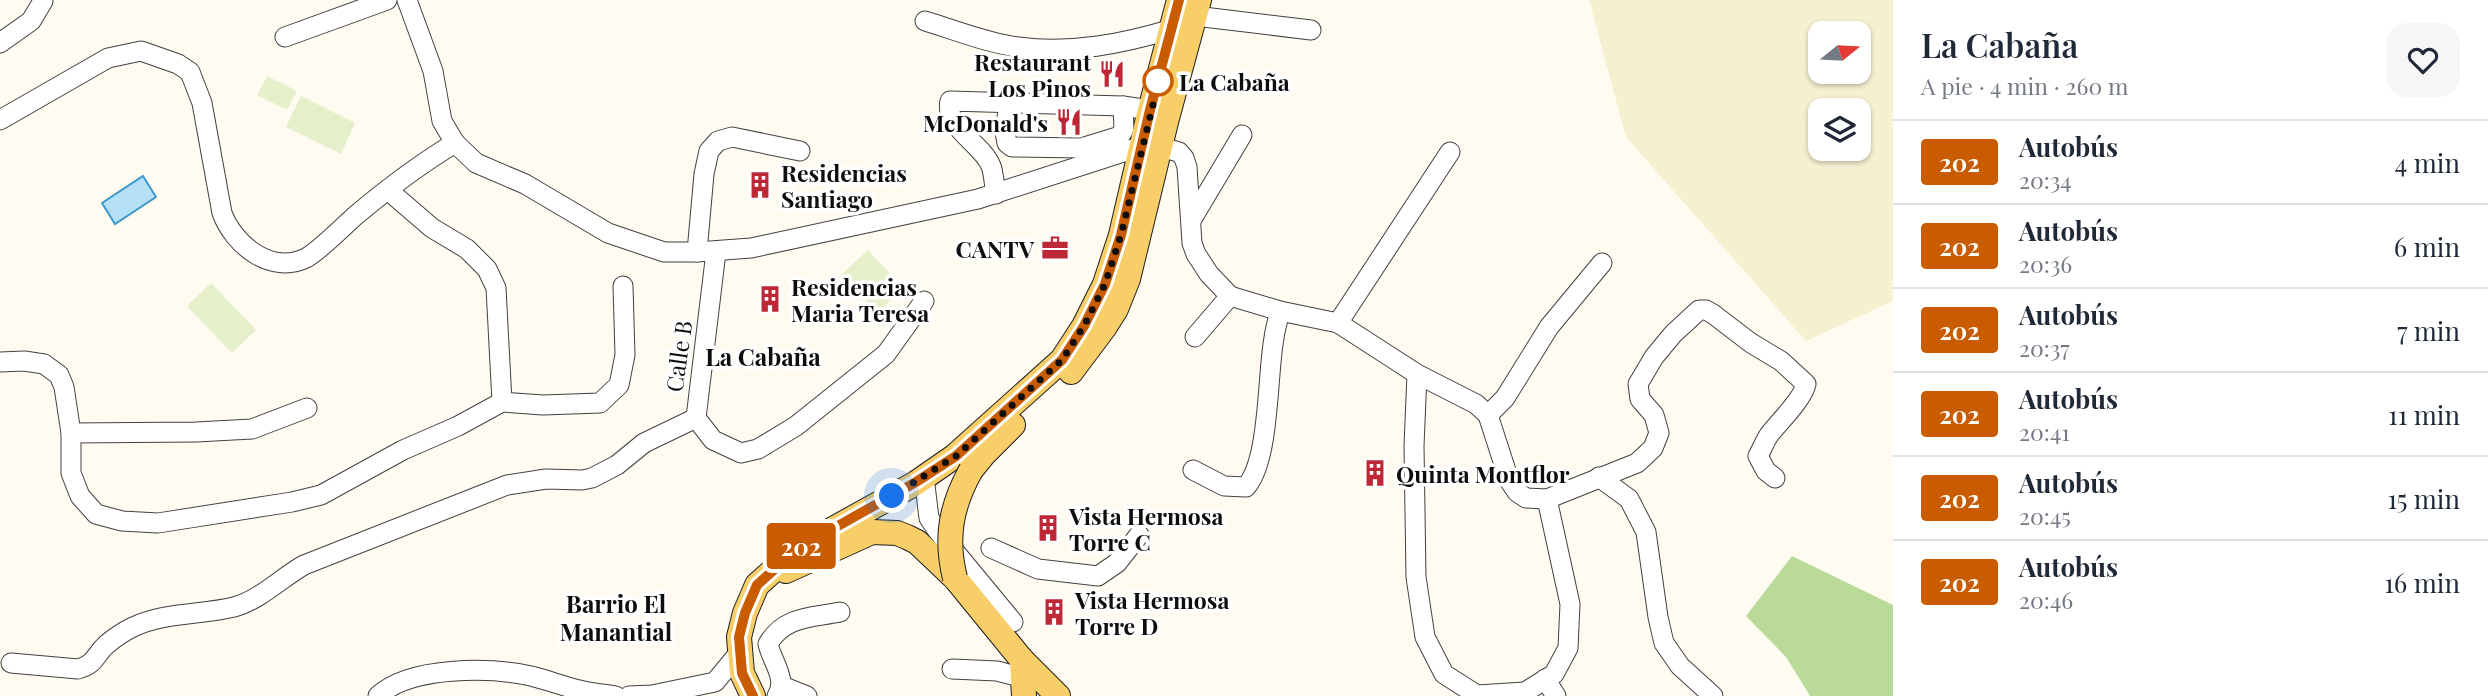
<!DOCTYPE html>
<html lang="es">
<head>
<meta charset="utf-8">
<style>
  body { margin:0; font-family:"Playfair Display",serif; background:#f6f6f7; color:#1f2937; height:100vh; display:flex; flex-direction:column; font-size:26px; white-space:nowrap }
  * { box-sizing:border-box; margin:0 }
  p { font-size:23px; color:#747a83 }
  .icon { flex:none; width:38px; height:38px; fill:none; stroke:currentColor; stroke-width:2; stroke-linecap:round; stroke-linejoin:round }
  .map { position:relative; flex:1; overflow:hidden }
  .side { display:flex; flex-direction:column; background:#fff; width:595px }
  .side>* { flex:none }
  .badge { padding:0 14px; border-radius:5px; font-size:24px; line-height:46px }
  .needle { width:46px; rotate:72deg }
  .buttons { position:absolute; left:1808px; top:21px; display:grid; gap:14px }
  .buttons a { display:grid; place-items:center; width:63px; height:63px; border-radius:14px; background:#fff; box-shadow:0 2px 5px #0004; font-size:35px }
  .you { position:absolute; width:35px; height:35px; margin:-18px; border:5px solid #fff; border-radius:50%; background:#1a73e8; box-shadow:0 0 0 10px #1a73e833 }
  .map>.badge { position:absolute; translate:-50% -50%; box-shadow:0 0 0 4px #fff }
  .round { display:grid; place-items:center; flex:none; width:74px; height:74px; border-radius:21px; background:#f6f6f7 }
  .overview { display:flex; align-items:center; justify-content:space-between; height:119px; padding:0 28px }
  h1 { font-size:33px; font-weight:600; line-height:52px }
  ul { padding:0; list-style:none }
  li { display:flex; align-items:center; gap:21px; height:84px; padding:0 28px; border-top:2px solid #e0e1e3 }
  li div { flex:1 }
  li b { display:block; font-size:26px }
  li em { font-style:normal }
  li .badge { min-width:77px; font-weight:700; text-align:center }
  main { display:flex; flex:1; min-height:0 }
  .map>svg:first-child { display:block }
  .farmland { fill:#f5f0d0; fill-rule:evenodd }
  .forest { fill:#b9da99 }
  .pitch { fill:#e5f0cb }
  .water { fill:#b5e0f6; stroke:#3d99cc; stroke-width:2 }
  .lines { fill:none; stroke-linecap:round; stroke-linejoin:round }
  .minor-casing { stroke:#414141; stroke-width:21 }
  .major-casing { stroke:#1f1f1f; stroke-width:26 }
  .minor { stroke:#fff; stroke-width:19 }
  .major { stroke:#f7ce68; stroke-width:24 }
  .major-bridge-casing { stroke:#1f1f1f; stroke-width:26; stroke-linecap:butt }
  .major-bridge { stroke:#f7ce68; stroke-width:24 }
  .line-casing { stroke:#fff; stroke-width:16 }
  .line { stroke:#c95b00; stroke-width:10 }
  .walk { stroke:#0e0e0e; stroke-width:7; stroke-dasharray:0 12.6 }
  .stop-dot { fill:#fff; stroke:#c95b00; stroke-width:3.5 }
  .labels { text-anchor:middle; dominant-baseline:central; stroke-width:7; stroke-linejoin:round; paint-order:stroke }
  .poi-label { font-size:23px; font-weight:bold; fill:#0e0e0e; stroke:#fff; text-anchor:start }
  .stop-label { font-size:23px; font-weight:bold; fill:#0e0e0e; stroke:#fff; text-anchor:start }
  .street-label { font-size:23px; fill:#0e0e0e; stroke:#fff }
  .neighbourhood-label { font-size:24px; font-weight:bold; fill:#0e0e0e; stroke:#fff }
</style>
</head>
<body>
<main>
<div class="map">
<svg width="1893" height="696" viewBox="0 0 1893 696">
  <rect width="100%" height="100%" fill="#fffbf0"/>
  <path class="farmland" d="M 1589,0 L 1893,0 L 1893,301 L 1806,341 L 1626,137 ZM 1820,33 L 1858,33 L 1858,72 L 1820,72 ZM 1820,110 L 1858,110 L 1858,149 L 1820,149 Z"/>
  <polygon class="forest" points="1792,556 1893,605 1893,696 1810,696 1786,657 1746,616"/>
  <g class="pitch">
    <polygon points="267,76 297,91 287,110 257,95"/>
    <polygon points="301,96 355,123 341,154 286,127"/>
    <polygon points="868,250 903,288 877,313 842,274"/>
    <polygon points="211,283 256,330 232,353 187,306"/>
  </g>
  <polygon class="water" points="143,176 156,197 115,224 102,203"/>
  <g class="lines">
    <defs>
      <g id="minor">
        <polyline points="407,0 433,71 442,121 455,143"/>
        <polyline points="1195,16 1311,30"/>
        <path d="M 925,21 C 955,30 987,43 1018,47 C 1071,54 1122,44 1172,29"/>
        <polyline points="285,37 387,0"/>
        <polyline points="0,43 31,21 43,1"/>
        <polyline points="1009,104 1005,132 1007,143 1012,147 1081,148 1120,136 1124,129 1123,106"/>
        <path d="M 0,120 L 108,58 L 141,51 L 178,64 L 190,72 L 202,103 L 222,213 C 234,245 271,275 306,258 C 318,252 344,226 355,216 C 387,189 420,164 455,143 L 476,163 L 525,184 L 608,233 L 664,252 L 697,252 L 751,248 L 978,199 L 1142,146 L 1160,147 L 1179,152 L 1184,158 L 1187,167 L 1192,243 L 1196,254 L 1209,274 L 1230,296 L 1280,311 L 1338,323 L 1417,374 L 1476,404 L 1488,415 L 1509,480 L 1517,492 L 1526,498 L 1547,499 L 1637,463 L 1653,448 L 1659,433 L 1654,415 L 1640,399 L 1638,384 L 1654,357 L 1673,334 L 1699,310 L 1706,310 L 1713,314 L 1751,343 L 1781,361 L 1806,384 C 1803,399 1779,422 1769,435 C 1765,441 1762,449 1758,456 L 1766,471 L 1775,478"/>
        <polyline points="389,191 432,228 467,249 487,269 496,288 502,402"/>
        <path d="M 996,194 C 994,185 994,174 991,166 C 982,143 944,128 950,101 L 1123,106 L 1150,110"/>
        <polyline points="1192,219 1242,135"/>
        <polyline points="697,252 704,174 709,151 718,141 732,137 800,151"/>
        <polyline points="716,252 696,418 713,440 741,453 758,449 796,426 886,354 924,301"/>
        <polyline points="1338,323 1450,152"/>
        <polyline points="1195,337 1230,296"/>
        <polyline points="0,362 24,361 44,364 59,375 64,387 71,433 71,473 80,496 96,514 122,521 158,523 292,502 321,495 403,450 458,426 502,402 543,405 600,403 619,385 625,355 623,286"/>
        <polyline points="1417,374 1414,446 1416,577 1425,637 1444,674 1477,695 1525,692 1554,674 1568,648 1570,604 1547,499"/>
        <polyline points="1488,415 1505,398 1549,327 1602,263"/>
        <polyline points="71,433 196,432 252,429 307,408"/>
        <path d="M 1193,470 L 1224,486 L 1246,487 C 1270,460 1267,375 1274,338 C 1275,329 1278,320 1280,311"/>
        <polyline points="924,477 929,518 937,530 1013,622"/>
        <polyline points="1599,477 1629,499 1646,532 1658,617 1664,643 1680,666 1713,696"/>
        <polyline points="991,548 1038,569 1098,576 1117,563 1139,535"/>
        <path d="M 11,663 L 78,669 C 96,664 94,656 106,645 C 114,638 123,632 133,627 C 165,612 201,615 234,607 C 260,600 281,578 304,565 L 507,485 L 546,479 L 582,480 L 592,478 L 617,465 L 644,443 L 696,418"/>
        <polyline points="952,669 997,671 1024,678"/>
        <polyline points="1545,679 1556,696"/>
        <polyline points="782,686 807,696"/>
        <path d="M 378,696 C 410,666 490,667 531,676 C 547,680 563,686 579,690 C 591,693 604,694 616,696"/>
        <polyline points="629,696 652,695 715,682 739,653"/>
        <path d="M 777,696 C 788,679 772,662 768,644 C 784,616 811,618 840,612"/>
      </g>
      <g id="major">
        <polyline points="1071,372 1104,328 1116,309 1128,279 1167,118 1199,0"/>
        <polyline points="971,470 984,454 1013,425"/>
        <polyline points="786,571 872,532 897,533 907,537 917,542 955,578 1022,660 1058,696"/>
        <polyline points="1022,660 1024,696"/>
        <polyline points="753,696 742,673 739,637 745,613 757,585 797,549 916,483 955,456 1062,360 1084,326 1105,284 1121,235 1150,110 1179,0"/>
      </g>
    </defs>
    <use href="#minor" class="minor-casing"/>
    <use href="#major" class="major-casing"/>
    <use href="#minor" class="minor"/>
    <use href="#major" class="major"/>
    <defs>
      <path id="major-bridge" d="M 955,578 C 945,538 951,506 971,470"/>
    </defs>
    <use href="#major-bridge" class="major-bridge-casing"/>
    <use href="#major-bridge" class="major-bridge"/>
  </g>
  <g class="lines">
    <defs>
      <polyline id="line" points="753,696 742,673 739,637 745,613 757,585 797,549 916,482 956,456 1062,360 1084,326 1105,284 1121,235 1150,110 1179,0"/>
    </defs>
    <use href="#line" class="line-casing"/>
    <use href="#line" class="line"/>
    <polyline class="walk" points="892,496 956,456 1062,360 1084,326 1105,284 1121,235 1161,72 1158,81"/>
  </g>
  <defs>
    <symbol id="restaurant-bare" viewBox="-9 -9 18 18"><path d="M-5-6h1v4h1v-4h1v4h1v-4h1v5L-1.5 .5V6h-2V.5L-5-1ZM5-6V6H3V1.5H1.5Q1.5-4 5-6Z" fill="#be2735" stroke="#fff" stroke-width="2.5" paint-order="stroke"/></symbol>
    <symbol id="building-bare" viewBox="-9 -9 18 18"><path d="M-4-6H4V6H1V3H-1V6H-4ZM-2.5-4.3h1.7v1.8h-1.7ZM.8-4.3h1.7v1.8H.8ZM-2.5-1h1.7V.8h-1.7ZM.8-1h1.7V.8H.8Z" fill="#be2735" stroke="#fff" stroke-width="2.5" paint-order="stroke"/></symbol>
    <symbol id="office-bare" viewBox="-9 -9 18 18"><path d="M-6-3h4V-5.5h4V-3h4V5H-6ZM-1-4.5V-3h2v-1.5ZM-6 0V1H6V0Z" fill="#be2735" stroke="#fff" stroke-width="2.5" paint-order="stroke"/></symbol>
  </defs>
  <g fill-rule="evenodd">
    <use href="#restaurant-bare" x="1093" y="55" width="38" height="38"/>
    <use href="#restaurant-bare" x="1050" y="103" width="38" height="38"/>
    <use href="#building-bare" x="741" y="166" width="38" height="38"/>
    <use href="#office-bare" x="1036" y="229" width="38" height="38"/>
    <use href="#building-bare" x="751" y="280" width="38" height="38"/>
    <use href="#building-bare" x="1356" y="454" width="38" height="38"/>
    <use href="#building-bare" x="1029" y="509" width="38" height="38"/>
    <use href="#building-bare" x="1035" y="593" width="38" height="38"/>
  </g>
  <circle class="stop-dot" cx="1158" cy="81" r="14"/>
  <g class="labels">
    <g class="poi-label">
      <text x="1091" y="61" text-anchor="end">Restaurant<tspan x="1091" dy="26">Los Pinos</tspan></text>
      <text x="1048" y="122" text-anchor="end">McDonald's</text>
      <text x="781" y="172">Residencias<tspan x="781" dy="26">Santiago</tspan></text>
      <text x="1034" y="248" text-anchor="end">CANTV</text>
      <text x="791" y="286">Residencias<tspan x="791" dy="26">Maria Teresa</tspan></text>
      <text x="1396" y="473">Quinta Montflor</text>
      <text x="1069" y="515">Vista Hermosa<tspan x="1069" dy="26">Torre C</tspan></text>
      <text x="1075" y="599">Vista Hermosa<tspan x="1075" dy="26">Torre D</tspan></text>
    </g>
    <g class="stop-label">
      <text x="1179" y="81">La Cabaña</text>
    </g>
    <g class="street-label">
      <text transform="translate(678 356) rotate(-82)">Calle B</text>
    </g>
    <g class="neighbourhood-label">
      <text x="763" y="356">La Cabaña</text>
      <text x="616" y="603">Barrio El<tspan x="616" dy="28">Manantial</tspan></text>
    </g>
  </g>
</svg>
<div class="buttons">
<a><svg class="needle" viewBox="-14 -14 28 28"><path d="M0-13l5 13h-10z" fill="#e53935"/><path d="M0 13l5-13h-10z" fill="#747a83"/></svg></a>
<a><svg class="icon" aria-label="layers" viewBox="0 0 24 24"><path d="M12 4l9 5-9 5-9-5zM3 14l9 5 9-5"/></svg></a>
</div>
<div class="you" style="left:892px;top:496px"></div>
<b class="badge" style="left:801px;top:546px;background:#c95b00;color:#fff">202</b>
</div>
<section class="side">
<div class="overview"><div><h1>La Cabaña</h1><p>A pie · 4 min · 260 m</p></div><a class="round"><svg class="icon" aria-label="heart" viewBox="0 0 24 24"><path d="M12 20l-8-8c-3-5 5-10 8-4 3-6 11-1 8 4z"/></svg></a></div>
<ul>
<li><span class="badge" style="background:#c95b00;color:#fff">202</span><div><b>Autobús</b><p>20:34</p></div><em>4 min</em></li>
<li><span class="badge" style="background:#c95b00;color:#fff">202</span><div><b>Autobús</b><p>20:36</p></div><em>6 min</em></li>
<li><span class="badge" style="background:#c95b00;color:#fff">202</span><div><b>Autobús</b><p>20:37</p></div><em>7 min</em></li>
<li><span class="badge" style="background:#c95b00;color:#fff">202</span><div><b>Autobús</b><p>20:41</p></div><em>11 min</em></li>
<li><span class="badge" style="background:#c95b00;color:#fff">202</span><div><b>Autobús</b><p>20:45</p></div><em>15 min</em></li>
<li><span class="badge" style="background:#c95b00;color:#fff">202</span><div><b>Autobús</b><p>20:46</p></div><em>16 min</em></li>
</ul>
</section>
</main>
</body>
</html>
